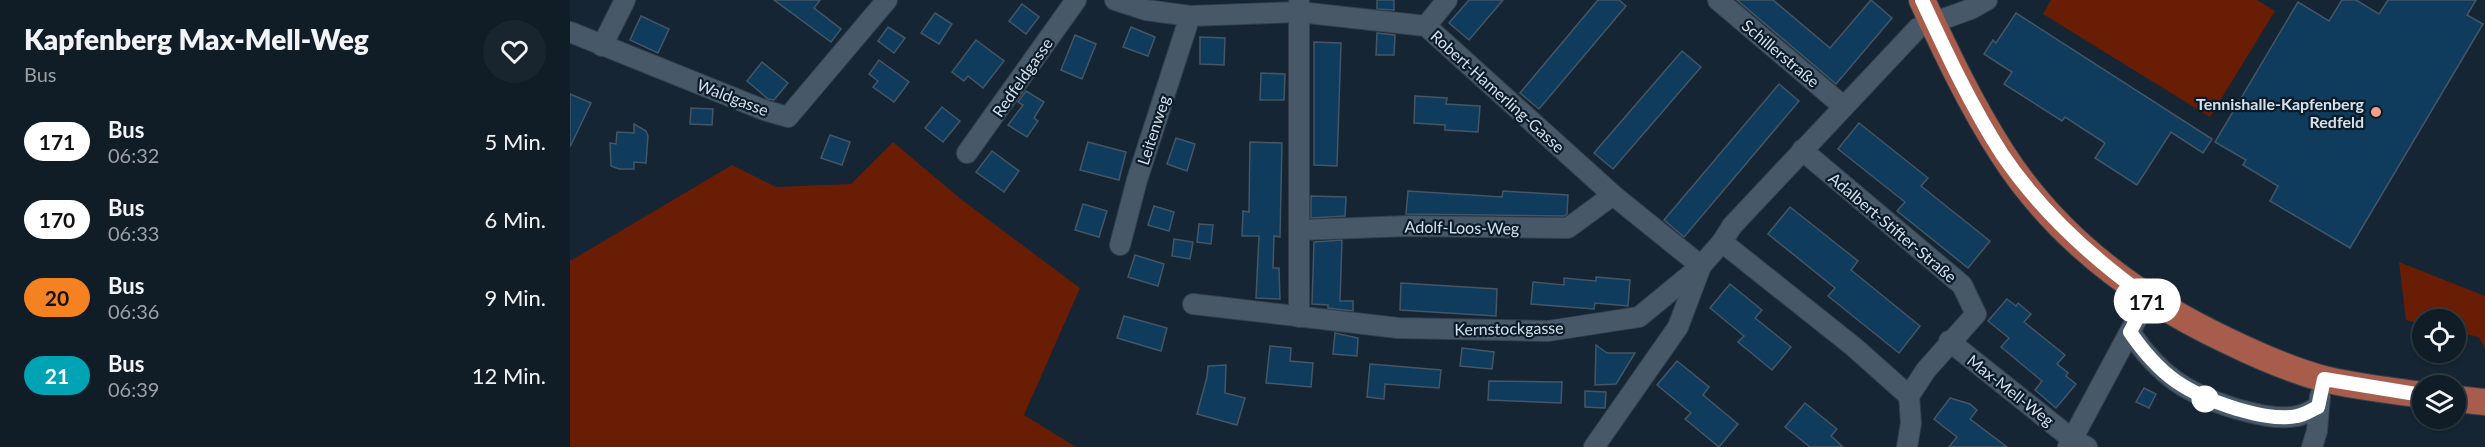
<!DOCTYPE html>
<html lang="de">
<head>
<meta charset="utf-8">
<style>
  body { margin:0; font-family:Lato,sans-serif; background:#19252e; color:#f1f3f6; height:100vh; display:flex; flex-direction:column; font-size:22px; white-space:nowrap }
  * { box-sizing:border-box; margin:0 }
  p { font-size:20px; color:#9ca1a7 }
  .icon { flex:none; width:33px; height:33px; fill:none; stroke:currentColor; stroke-width:2; stroke-linecap:round; stroke-linejoin:round }
  .map { position:relative; flex:1; overflow:hidden }
  .panel { display:flex; flex-direction:column; background:#101c26; width:570px }
  .panel>* { flex:none }
  .badge { padding:0 12px; border-radius:20px; font-size:21px; line-height:39px }
  .buttons { position:absolute; left:1842px; top:309px; display:grid; gap:12px }
  .buttons a { display:grid; place-items:center; width:54px; height:54px; border-radius:50%; background:#101c26; box-shadow:0 2px 4px #0004,0 0 0 2px #303a43; font-size:30px }
  .map>.badge { position:absolute; translate:-50% -50%; box-shadow:0 0 0 3px #fff }
  .round { display:grid; place-items:center; flex:none; width:63px; height:63px; border-radius:32px; background:#19252e }
  .headline { display:flex; align-items:center; justify-content:space-between; height:102px; padding:0 24px }
  h1 { font-size:28px; font-weight:800; line-height:45px }
  ul { padding:0; list-style:none }
  li { display:flex; align-items:center; gap:18px; height:78px; padding:0 24px }
  li div { flex:1 }
  li b { display:block; font-size:22px }
  li em { font-style:normal }
  li .badge { min-width:66px; font-weight:700; text-align:center }
  main { display:flex; flex:1; min-height:0 }
  .map>svg:first-child { display:block }
  .green { fill:#691d04 }
  .building { fill:#0f3b5d; stroke:#445666; stroke-width:1.5 }
  .lines { fill:none; stroke-linecap:round; stroke-linejoin:round }
  .minor-casing { stroke:#35404c; stroke-width:22 }
  .major-casing { stroke:#35404c; stroke-width:28 }
  .minor { stroke:#475969; stroke-width:20 }
  .major { stroke:#a85d4c; stroke-width:26 }
  .line-casing { stroke:#fff; stroke-width:14 }
  .line { stroke:#fff; stroke-width:9 }
  .poi-dot { fill:#f49e86; stroke:#0b1b29; stroke-width:2 }
  .stop-dot { fill:#fff; stroke:#fff; stroke-width:3 }
  .labels { text-anchor:middle; dominant-baseline:central; stroke-width:4.5; stroke-linejoin:round; paint-order:stroke }
  .street-label { font-size:16px; fill:#d6e0ea; stroke:#0b1b29 }
  .poi-label { font-size:16px; font-weight:bold; fill:#d6e0ea; stroke:#0b1b29; text-anchor:end }
</style>
</head>
<body>
<main>
<section class="panel">
<div class="headline"><div><h1>Kapfenberg Max-Mell-Weg</h1><p>Bus</p></div><a class="round"><svg class="icon" aria-label="heart" viewBox="0 0 24 24"><path d="M12 20l-8-8c-3-5 5-10 8-4 3-6 11-1 8 4z"/></svg></a></div>
<ul>
<li><span class="badge" style="background:#fff;color:#111">171</span><div><b>Bus</b><p>06:32</p></div><em>5 Min.</em></li>
<li><span class="badge" style="background:#fff;color:#111">170</span><div><b>Bus</b><p>06:33</p></div><em>6 Min.</em></li>
<li><span class="badge" style="background:#f58220;color:#111">20</span><div><b>Bus</b><p>06:36</p></div><em>9 Min.</em></li>
<li><span class="badge" style="background:#00a3b4;color:#fff">21</span><div><b>Bus</b><p>06:39</p></div><em>12 Min.</em></li>
</ul>
</section>
<div class="map">
<svg width="1915" height="447" viewBox="0 0 1915 447">
  <rect width="100%" height="100%" fill="#152533"/>
  <g class="green">
    <polygon points="1481,0 1687,0 1705,11 1640,117 1473,14"/>
    <polygon points="323,142 392,200 510,288 454,415 506,447 0,447 0,261 162,165 206,187 281,184"/>
    <polygon points="1829,262 1915,296 1915,349 1909,337 1886,332 1886,320 1852,320 1852,324 1836,320"/>
  </g>
  <g class="building">
    <polygon points="204,0 250,0 244,8 271,29 261,42"/>
    <polygon points="807,0 824,0 824,10 807,9"/>
    <polygon points="899,0 933,0 899,40 879,23"/>
    <polygon points="1028,0 1049,0 1056,6 969,109 950,93"/>
    <polygon points="1167,0 1203,0 1260,48 1301,0 1322,18 1266,84"/>
    <polygon points="1772,0 1786,0 1809,14 1818,0 1906,0 1897,15 1913,24 1780,248 1700,201 1708,186 1673,165 1676,160 1645,142 1728,2 1759,21"/>
    <polygon points="452,4 469,17 456,34 439,21"/>
    <polygon points="365,13 382,24 369,44 351,33"/>
    <polygon points="1446,13 1642,139 1633,153 1601,132 1567,185 1525,158 1535,143 1495,117 1492,121 1434,84 1442,72 1414,54 1423,40 1426,43"/>
    <polygon points="71,16 99,29 88,53 60,40"/>
    <polygon points="318,27 335,38 324,53 308,41"/>
    <polygon points="561,27 585,37 578,56 553,47"/>
    <polygon points="807,33 825,35 824,55 806,55"/>
    <polygon points="505,35 526,44 512,79 491,70"/>
    <polygon points="630,37 655,38 654,65 630,64"/>
    <polygon points="406,40 434,61 413,88 398,76 394,81 382,72"/>
    <polygon points="744,42 771,43 767,166 744,165"/>
    <polygon points="1112,51 1131,67 1043,169 1024,153"/>
    <polygon points="309,60 339,82 324,102 303,87 308,81 299,74"/>
    <polygon points="192,62 218,83 204,100 198,99 177,81"/>
    <polygon points="691,73 715,74 714,100 690,100"/>
    <polygon points="1209,84 1229,101 1114,237 1094,220"/>
    <polygon points="456,91 474,102 464,118 468,121 457,137 438,125 453,105 448,102"/>
    <polygon points="0,94 21,103 0,147"/>
    <polygon points="845,96 877,98 876,104 910,106 908,132 875,130 875,125 844,123"/>
    <polygon points="372,107 390,121 373,142 355,128"/>
    <polygon points="121,108 143,109 142,125 120,124"/>
    <polygon points="1289,123 1358,178 1351,186 1420,241 1398,268 1327,211 1335,202 1268,149"/>
    <polygon points="64,124 76,131 78,136 76,163 64,162 64,169 49,169 41,166 40,143 46,144 47,132 64,133"/>
    <polygon points="260,135 280,142 272,165 251,158"/>
    <polygon points="606,138 625,144 617,171 597,164"/>
    <polygon points="518,142 556,152 549,180 510,170"/>
    <polygon points="680,142 712,143 710,237 704,236 703,268 709,268 710,299 686,298 689,236 672,236 673,211 679,212"/>
    <polygon points="422,151 449,171 434,192 406,172"/>
    <polygon points="838,191 932,197 933,191 998,195 997,214 994,216 836,214"/>
    <polygon points="741,196 776,197 775,216 741,218"/>
    <polygon points="513,204 537,211 529,237 505,230"/>
    <polygon points="584,206 604,212 599,231 578,225"/>
    <polygon points="1220,207 1288,261 1281,270 1350,326 1329,353 1258,296 1265,288 1198,234"/>
    <polygon points="629,224 643,225 641,244 627,242"/>
    <polygon points="604,239 623,242 620,259 602,256"/>
    <polygon points="772,240 770,301 783,301 783,311 758,308 758,305 742,304 744,242"/>
    <polygon points="565,255 594,264 588,286 558,277"/>
    <polygon points="1026,277 1060,280 1058,306 1025,303 1024,309 961,304 963,282 994,285 994,278 1026,281"/>
    <polygon points="831,283 927,289 926,316 830,310"/>
    <polygon points="1160,284 1192,310 1185,318 1221,347 1202,370 1168,342 1174,336 1140,308"/>
    <polygon points="1437,299 1446,306 1448,303 1461,314 1454,322 1495,355 1487,364 1498,373 1496,376 1506,384 1486,408 1465,390 1472,381 1431,347 1439,338 1418,321"/>
    <polygon points="554,316 597,328 591,351 547,338"/>
    <polygon points="765,333 788,338 787,356 763,354"/>
    <polygon points="1026,345 1037,353 1065,353 1046,384 1025,385"/>
    <polygon points="700,346 721,348 720,361 743,363 741,387 696,383"/>
    <polygon points="892,348 924,352 922,369 890,366"/>
    <polygon points="1107,361 1139,387 1133,395 1168,424 1149,447 1115,419 1121,413 1087,385"/>
    <polygon points="800,364 871,370 869,388 815,384 814,399 797,397"/>
    <polygon points="656,365 655,393 675,398 667,425 627,414 637,377 638,366"/>
    <polygon points="919,381 992,382 991,403 918,400"/>
    <polygon points="1574,388 1586,394 1579,408 1566,402"/>
    <polygon points="1015,391 1036,392 1035,408 1015,407"/>
    <polygon points="1380,398 1400,404 1407,410 1400,419 1437,447 1379,447 1387,437 1364,419"/>
    <polygon points="1235,403 1267,429 1261,436 1273,447 1240,447 1215,427"/>
  </g>
  <g class="lines">
    <defs>
      <g id="minor">
        <polyline points="545,0 576,10 620,16 729,12 856,26 1043,195 1131,266 1069,317 978,331 828,328 623,304"/>
        <polyline points="1148,0 1273,106"/>
        <polyline points="856,26 877,0"/>
        <polyline points="0,32 194,110 218,117 317,0"/>
        <polyline points="32,46 55,0"/>
        <polyline points="1232,150 1392,285 1406,314 1356,370 1339,396"/>
        <polyline points="397,153 506,0"/>
        <polyline points="730,230 838,226 998,228 1043,195"/>
        <polyline points="1152,242 1284,347 1339,396 1341,423 1337,447"/>
        <polyline points="550,245 567,180 620,16"/>
        <polyline points="729,317 729,2"/>
        <path d="M 1560,332 C 1589,375 1617,394 1667,409 C 1685,414 1708,420 1727,416 C 1734,415 1742,410 1748,407"/>
        <polyline points="1379,341 1502,439 1517,447"/>
        <polyline points="1024,447 1108,327 1131,266 1152,242 1162,226 1348,28 1401,9 1417,0"/>
        <polyline points="1498,447 1578,298"/>
        <polyline points="1742,447 1747,431 1750,396"/>
      </g>
      <g id="major">
        <path d="M 1352,0 C 1376,52 1401,105 1432,153 C 1487,239 1570,300 1660,342 C 1691,357 1721,370 1754,379 C 1786,387 1820,390 1852,395"/>
        <polyline points="1886,399 1915,402"/>
      </g>
    </defs>
    <use href="#minor" class="minor-casing"/>
    <use href="#major" class="major-casing"/>
    <use href="#minor" class="minor"/>
    <use href="#major" class="major"/>
  </g>
  <g class="lines">
    <defs>
      <path id="line" d="M 1352,0 C 1376,52 1401,106 1432,154 C 1471,212 1522,258 1578,298 L 1560,332 C 1590,376 1616,393 1667,409 C 1685,414 1708,420 1727,416 C 1734,415 1741,410 1748,407 L 1754,379 L 1852,395"/>
    </defs>
    <use href="#line" class="line-casing"/>
    <use href="#line" class="line"/>
  </g>
  <circle class="poi-dot" cx="1806" cy="112" r="6"/>
  <circle class="stop-dot" cx="1635" cy="399" r="12"/>
  <g class="labels">
    <g class="street-label">
      <text transform="translate(1211 53) rotate(40)">Schillerstraße</text>
      <text transform="translate(452 77) rotate(-55)">Redfeldgasse</text>
      <text transform="translate(928 91) rotate(42)">Robert-Hamerling-Gasse</text>
      <text transform="translate(163 97) rotate(21)">Waldgasse</text>
      <text transform="translate(583 130) rotate(-72)">Leitenweg</text>
      <text transform="translate(892 227) rotate(1)">Adolf-Loos-Weg</text>
      <text transform="translate(1323 227) rotate(40)">Adalbert-Stifter-Straße</text>
      <text transform="translate(939 328) rotate(-1)">Kernstockgasse</text>
      <text transform="translate(1441 390) rotate(38)">Max-Mell-Weg</text>
    </g>
    <g class="poi-label">
      <text x="1794" y="103">Tennishalle-Kapfenberg<tspan x="1794" dy="18">Redfeld</tspan></text>
    </g>
  </g>
</svg>
<div class="buttons">
<a><svg class="icon" aria-label="locate" viewBox="0 0 24 24"><circle cx="12" cy="12" r="6"/><path d="M12 2v4M12 18v4M2 12h4M18 12h4"/></svg></a>
<a><svg class="icon" aria-label="layers" viewBox="0 0 24 24"><path d="M12 4l9 5-9 5-9-5zM3 14l9 5 9-5"/></svg></a>
</div>
<b class="badge" style="left:1577px;top:301px;background:#fff;color:#111">171</b>
</div>
</main>
</body>
</html>
